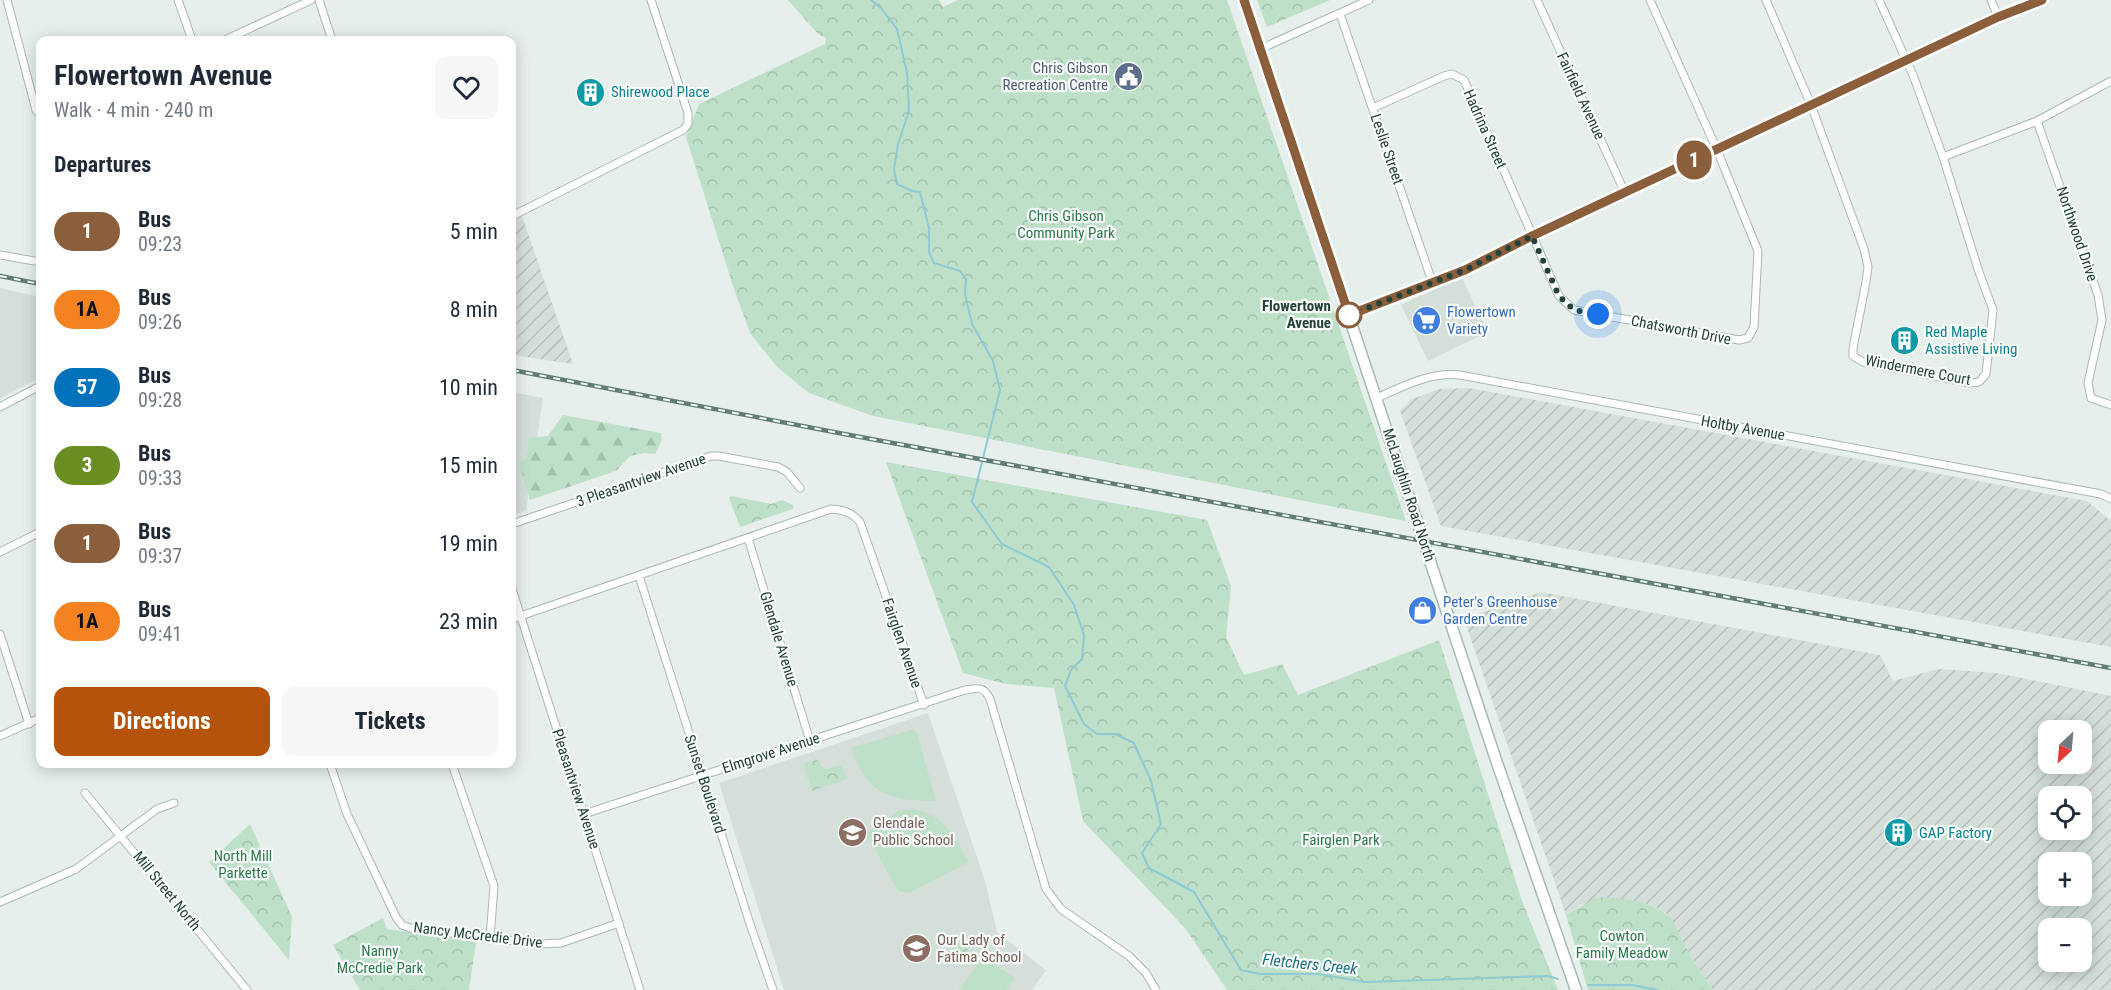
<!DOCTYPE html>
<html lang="en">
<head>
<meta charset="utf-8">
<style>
  body { margin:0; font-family:"Roboto Condensed",sans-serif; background:#f6f6f7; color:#1f2937; height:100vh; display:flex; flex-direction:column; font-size:22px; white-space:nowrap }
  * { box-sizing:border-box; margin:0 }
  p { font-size:20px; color:#747a83 }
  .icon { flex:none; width:33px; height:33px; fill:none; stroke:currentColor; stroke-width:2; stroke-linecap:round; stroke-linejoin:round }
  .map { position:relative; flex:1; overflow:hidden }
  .drawer { position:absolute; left:36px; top:36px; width:480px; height:732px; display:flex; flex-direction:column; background:#fff; border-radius:12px; box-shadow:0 3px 15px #0003 }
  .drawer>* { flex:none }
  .badge { padding:0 12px; border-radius:20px; font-size:21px; line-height:39px }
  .needle { width:39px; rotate:206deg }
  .buttons { position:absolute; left:2038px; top:720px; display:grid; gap:12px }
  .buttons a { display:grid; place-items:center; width:54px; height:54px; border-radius:12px; background:#fff; box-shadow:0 3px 15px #0003; font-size:30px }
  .you { position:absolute; width:30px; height:30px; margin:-15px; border:4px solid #fff; border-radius:50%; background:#1a73e8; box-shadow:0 0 0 9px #1a73e833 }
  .map>.badge { position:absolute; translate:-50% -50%; box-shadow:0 0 0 3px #fff }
  h2 { padding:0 18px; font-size:22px; line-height:54px }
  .round { display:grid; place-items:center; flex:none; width:63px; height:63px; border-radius:12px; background:#f6f6f7 }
  .headline { display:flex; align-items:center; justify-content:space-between; height:102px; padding:0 18px }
  h1 { font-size:28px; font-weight:700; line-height:45px }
  .button { display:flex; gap:12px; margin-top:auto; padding:12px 18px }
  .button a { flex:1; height:69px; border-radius:12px; background:#b45309; color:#fff; font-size:24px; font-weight:700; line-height:69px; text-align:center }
  .button a+a { background:#f6f6f7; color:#1f2937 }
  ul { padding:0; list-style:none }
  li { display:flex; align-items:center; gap:18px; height:78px; padding:0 18px }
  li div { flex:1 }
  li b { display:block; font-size:22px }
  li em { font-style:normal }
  li .badge { min-width:66px; font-weight:700; text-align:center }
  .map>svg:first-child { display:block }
  .built { fill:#d4dfda }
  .industrial { fill:url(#industrial-furrows); fill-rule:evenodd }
  .grass { fill:#bfe0c8 }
  .forest { fill:url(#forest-firs) }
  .park { fill:url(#park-crowns) }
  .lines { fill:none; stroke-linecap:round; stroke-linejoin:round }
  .stream { stroke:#8ec9d4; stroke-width:2 }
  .minor-casing { stroke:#a8b8b2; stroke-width:9 }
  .tertiary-casing { stroke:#a8b8b2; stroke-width:11 }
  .secondary-casing { stroke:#a4bbb3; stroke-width:13 }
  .minor { stroke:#fff; stroke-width:7 }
  .tertiary { stroke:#fff; stroke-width:9 }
  .secondary { stroke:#fff; stroke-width:10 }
  .rail-casing { stroke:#5f7d75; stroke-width:4.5 }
  .rail { stroke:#f7fbf9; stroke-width:2; stroke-dasharray:7; stroke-linecap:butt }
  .line-casing { stroke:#fff; stroke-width:14 }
  .line { stroke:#8b5e3c; stroke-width:9 }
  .walk { stroke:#24423a; stroke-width:6; stroke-dasharray:0 10.8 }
  .stop-dot { fill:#fff; stroke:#8b5e3c; stroke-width:3 }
  .labels { text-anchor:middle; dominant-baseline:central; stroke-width:4.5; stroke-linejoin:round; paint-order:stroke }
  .service-label { font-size:15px; fill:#4e5e75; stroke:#f7fbf9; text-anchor:end }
  .culture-label { font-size:15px; fill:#0d838f; stroke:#f7fbf9; text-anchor:start }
  .street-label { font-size:15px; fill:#24423a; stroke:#f7fbf9 }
  .park-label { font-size:15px; fill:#2d7a4b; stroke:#f7fbf9 }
  .stop-label { font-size:15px; font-weight:bold; fill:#24423a; stroke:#f7fbf9; text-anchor:end }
  .shop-label { font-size:15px; fill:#366cbe; stroke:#f7fbf9; text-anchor:start }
  .education-label { font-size:15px; fill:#785e54; stroke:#f7fbf9; text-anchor:start }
  .water-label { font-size:16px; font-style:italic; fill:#1c6f80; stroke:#f7fbf9 }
</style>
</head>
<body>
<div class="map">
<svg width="2111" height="990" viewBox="0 0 2111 990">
  <defs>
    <pattern id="industrial-furrows" width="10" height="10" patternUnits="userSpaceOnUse" patternTransform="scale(1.5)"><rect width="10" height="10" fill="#d4dfda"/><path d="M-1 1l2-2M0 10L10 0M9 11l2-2" fill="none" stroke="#b6c1bc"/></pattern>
    <pattern id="forest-firs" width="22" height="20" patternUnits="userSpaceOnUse" patternTransform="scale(1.5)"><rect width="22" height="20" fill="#bfe0c8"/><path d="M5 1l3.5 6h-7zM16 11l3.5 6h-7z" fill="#a4c1ad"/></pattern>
    <pattern id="park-crowns" width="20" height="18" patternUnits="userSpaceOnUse" patternTransform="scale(1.5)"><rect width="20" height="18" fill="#bfe0c8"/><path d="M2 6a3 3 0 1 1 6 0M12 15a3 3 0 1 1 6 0" fill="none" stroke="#a4c1ad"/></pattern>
  </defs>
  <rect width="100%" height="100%" fill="#e6efeb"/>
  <g class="built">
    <polygon points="1461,276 1488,332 1428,361 1401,305"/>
    <polygon points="0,288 40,297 40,378 0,398"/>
    <polygon points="512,392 543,398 526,511 512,515"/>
    <polygon points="928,713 985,881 997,932 1046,970 1032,990 784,990 719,783"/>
  </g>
  <g class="industrial">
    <polygon points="522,216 573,364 512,355 512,222"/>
    <polygon points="1469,388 2087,501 2111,521 2111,647 1441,526 1400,411 1412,399 1439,389"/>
    <path d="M 1541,592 L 1880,655 L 1893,681 L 1938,669 L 1997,673 L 2111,696 L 2111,990 L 1713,990 L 1692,959 L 1671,920 L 1666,913 L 1655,907 L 1628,900 L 1581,905 L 1566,915 L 1464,619 ZM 2049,730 L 2082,730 L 2082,764 L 2049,764 ZM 2049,796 L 2082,796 L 2082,830 L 2049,830 ZM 2049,862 L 2082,862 L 2082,896 L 2049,896 ZM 2049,928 L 2082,928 L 2082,962 L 2049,962 Z"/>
  </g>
  <g class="grass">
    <path d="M 911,730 L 917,732 L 936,801 C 889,801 868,795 851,748 Z"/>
    <path d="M 914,809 C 946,817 954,835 969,862 L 909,893 L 898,891 L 866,833 L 900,810 Z"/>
    <polygon points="983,956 1015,978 1007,990 959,990"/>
  </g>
  <polygon class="forest" points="563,415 661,433 662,440 655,454 644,453 630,456 616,471 530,500 519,463 526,459 529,438 548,436"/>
  <g class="park">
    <polygon points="788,0 939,0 943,7 958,0 1227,0 1406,521 873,416 809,393 777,367 750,333 735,292 686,137 699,104 825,44 826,38 818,34"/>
    <polygon points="1257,0 1330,0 1267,27"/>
    <polygon points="886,462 1207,520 1231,586 1226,637 1244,675 1282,664 1298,695 1439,640 1522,901 1558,990 1227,990 1185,928 1083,821 1054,688 1006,684 963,673"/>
    <polygon points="731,496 771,504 782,500 793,505 793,509 740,527 729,498"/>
    <polygon points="816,760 819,761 824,770 841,765 847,779 812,791 804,766 805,763"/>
    <polygon points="250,824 292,917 289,960 209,862"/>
    <path d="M 1604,897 C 1627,899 1656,901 1672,920 L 1692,959 L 1713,990 L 1588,990 L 1566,915 L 1594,899 Z"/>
    <polygon points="383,918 387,929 476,942 469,990 360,990 333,945"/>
    <polygon points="954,944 965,945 968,950 967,956 960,965 955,963 949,956"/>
  </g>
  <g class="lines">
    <g class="stream">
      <polyline points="871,0 881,8 897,29 907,73 909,111 898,144 894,169 897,184 912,191 920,192 929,228 929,252 934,263 960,271 966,279 965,294 972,324 993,361 1000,390 972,502 1002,544 1049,567 1074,605 1084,635 1082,659 1071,670 1065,686 1084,724 1097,734 1115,734 1134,743 1151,781 1161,824 1142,853 1149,868 1194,892 1241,970 1260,974 1318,974 1365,982 1548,976 1558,979"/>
      <polyline points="1588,985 1632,985 1658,990"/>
    </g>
    <defs>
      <g id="minor">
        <polyline points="7,0 36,110 40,115"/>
        <polyline points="178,0 192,40"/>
        <polyline points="319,0 332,40"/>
        <polyline points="1537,0 1625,193"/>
        <polyline points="1766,0 1811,105 1864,249 1868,267 1866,282 1853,348 1853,356 1863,362 1970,383 1979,382 1986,374 1993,310 1979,272 1943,157 1913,75 1879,0"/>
        <polyline points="1991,0 1998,17"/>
        <polyline points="1340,14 1433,284"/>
        <polyline points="225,40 311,0"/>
        <polyline points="1260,49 1369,0"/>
        <polyline points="1373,108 1444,76 1452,74 1464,80 1559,296 1574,310 1739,340 1748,338 1754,327 1758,251 1717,150 1650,0"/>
        <polyline points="2037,121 2098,295 2102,320 2088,383 2091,398 2111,405"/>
        <polyline points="1943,157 2037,121 2111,81"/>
        <polyline points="512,216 683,130 688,124 688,113 651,0"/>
        <polyline points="0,255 40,262"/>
        <path d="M 1377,398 C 1403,386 1430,372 1460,375 L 2101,494 L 2111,499"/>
        <polyline points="0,407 40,386"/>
        <polyline points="512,524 711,456 719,456 778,467 787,472 800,488"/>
        <polyline points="748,538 810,741"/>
        <polyline points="0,552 40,532"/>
        <polyline points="639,576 750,924 773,990"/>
        <polyline points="512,589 640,990"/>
        <path d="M 512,619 L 831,509 C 844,510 851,512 860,522 L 924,705"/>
        <polyline points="0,634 29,724"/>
        <polyline points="0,736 40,718"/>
        <polyline points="330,764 347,814 396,917 402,925 410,928 539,944 561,943 619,923"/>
        <polyline points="452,764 494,886 490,938"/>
        <polyline points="85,793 247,990"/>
        <path d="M 584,814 L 965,690 C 977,688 984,686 990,699 L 1046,889 L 1061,909 L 1129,956 L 1146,973 L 1156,990"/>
        <polyline points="0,902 76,869 157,809 174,803"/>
      </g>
      <polyline id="tertiary" points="1349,315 1465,270 1532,236 1811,105 1998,17 2041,0"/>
      <polyline id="secondary" points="1244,0 1496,760 1576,990"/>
    </defs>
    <use href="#minor" class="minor-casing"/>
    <use href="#tertiary" class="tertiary-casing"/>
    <use href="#secondary" class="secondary-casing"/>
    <use href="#minor" class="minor"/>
    <use href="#tertiary" class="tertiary"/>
    <use href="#secondary" class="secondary"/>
    <defs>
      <g id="rail">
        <polyline points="0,276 40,284"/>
        <polyline points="512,370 844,434 2111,668"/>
      </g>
    </defs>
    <use href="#rail" class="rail-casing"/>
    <use href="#rail" class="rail"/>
  </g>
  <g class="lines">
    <defs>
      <polyline id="line" points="1244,0 1349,315 1465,270 1532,236 1811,105 1998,17 2042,0"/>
    </defs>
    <use href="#line" class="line-casing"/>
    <use href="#line" class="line"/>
    <polyline class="walk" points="1349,315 1465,270 1532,236 1559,296 1574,310 1598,314"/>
  </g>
  <defs>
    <symbol id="civic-disc" viewBox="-11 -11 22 22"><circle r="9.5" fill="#5c6f8a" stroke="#f7fbf9"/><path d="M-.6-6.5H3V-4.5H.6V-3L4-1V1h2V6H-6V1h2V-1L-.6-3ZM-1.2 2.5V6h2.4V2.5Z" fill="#fff"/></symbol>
    <symbol id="building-disc" viewBox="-11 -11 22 22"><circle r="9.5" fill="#0f9aa8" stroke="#f7fbf9"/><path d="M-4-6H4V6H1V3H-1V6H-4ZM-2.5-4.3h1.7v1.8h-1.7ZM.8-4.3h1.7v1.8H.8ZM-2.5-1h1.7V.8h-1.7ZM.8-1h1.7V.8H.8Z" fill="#fff"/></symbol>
    <symbol id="supermarket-disc" viewBox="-11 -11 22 22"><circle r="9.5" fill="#3f7fe0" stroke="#f7fbf9"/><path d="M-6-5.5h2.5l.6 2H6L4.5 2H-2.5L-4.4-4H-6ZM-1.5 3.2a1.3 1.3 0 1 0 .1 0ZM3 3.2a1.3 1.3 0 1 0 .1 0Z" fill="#fff"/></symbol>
    <symbol id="shop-disc" viewBox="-11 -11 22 22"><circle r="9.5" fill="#3f7fe0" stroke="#f7fbf9"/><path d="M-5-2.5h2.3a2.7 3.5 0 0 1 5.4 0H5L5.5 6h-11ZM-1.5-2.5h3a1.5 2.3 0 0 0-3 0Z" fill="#fff"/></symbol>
    <symbol id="school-disc" viewBox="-11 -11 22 22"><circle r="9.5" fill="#8d6e63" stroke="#f7fbf9"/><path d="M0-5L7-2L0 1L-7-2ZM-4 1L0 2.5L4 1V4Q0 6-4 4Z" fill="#fff"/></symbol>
  </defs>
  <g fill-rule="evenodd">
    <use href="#civic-disc" x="1112" y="60" width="33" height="33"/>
    <use href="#building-disc" x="574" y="76" width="33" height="33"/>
    <use href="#supermarket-disc" x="1410" y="304" width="33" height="33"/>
    <use href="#building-disc" x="1888" y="324" width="33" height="33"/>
    <use href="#shop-disc" x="1406" y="594" width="33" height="33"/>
    <use href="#school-disc" x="836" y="816" width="33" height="33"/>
    <use href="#building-disc" x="1882" y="816" width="33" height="33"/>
    <use href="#school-disc" x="900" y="932" width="33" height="33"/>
  </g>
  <circle class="stop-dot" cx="1349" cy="315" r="12"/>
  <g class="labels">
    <g class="service-label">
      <text x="1108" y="68">Chris Gibson<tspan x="1108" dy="17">Recreation Centre</tspan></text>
    </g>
    <g class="culture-label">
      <text x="611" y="92">Shirewood Place</text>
      <text x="1925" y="332">Red Maple<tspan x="1925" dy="17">Assistive Living</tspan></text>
      <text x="1919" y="833">GAP Factory</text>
    </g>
    <g class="street-label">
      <text transform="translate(1581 96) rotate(65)">Fairfield Avenue</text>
      <text transform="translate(1485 129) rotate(66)">Hadrina Street</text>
      <text transform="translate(1387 149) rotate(71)">Leslie Street</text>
      <text transform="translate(2077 234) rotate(71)">Northwood Drive</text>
      <text transform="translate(1681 330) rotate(11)">Chatsworth Drive</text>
      <text transform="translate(1918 370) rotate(11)">Windermere Court</text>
      <text transform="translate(1743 428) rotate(10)">Holtby Avenue</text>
      <text transform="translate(641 480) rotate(-19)">3 Pleasantview Avenue</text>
      <text transform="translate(1409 495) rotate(72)">McLaughlin Road North</text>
      <text transform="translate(779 639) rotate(73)">Glendale Avenue</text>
      <text transform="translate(902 643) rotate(71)">Fairglen Avenue</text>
      <text transform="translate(771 753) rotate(-18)">Elmgrove Avenue</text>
      <text transform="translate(705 784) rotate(72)">Sunset Boulevard</text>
      <text transform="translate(576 789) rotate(72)">Pleasantview Avenue</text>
      <text transform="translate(167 891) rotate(51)">Mill Street North</text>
      <text transform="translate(478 935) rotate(7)">Nancy McCredie Drive</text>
    </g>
    <g class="park-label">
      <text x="1066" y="216">Chris Gibson<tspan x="1066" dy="17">Community Park</tspan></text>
      <text x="1341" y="840">Fairglen Park</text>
      <text x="243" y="856">North Mill<tspan x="243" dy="17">Parkette</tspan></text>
      <text x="1622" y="936">Cowton<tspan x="1622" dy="17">Family Meadow</tspan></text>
      <text x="380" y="951">Nanny<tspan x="380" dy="17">McCredie Park</tspan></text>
    </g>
    <g class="stop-label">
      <text x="1331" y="306">Flowertown<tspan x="1331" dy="17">Avenue</tspan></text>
    </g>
    <g class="shop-label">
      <text x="1447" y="312">Flowertown<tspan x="1447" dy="17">Variety</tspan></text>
      <text x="1443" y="602">Peter's Greenhouse<tspan x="1443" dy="17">Garden Centre</tspan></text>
    </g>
    <g class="education-label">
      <text x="873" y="823">Glendale<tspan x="873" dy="17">Public School</tspan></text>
      <text x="937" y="940">Our Lady of<tspan x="937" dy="17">Fatima School</tspan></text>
    </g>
    <g class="water-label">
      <text transform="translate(1310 964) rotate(6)">Fletchers Creek</text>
    </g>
  </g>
</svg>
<div class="buttons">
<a><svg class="needle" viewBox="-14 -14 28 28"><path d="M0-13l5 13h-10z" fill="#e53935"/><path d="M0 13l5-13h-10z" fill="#747a83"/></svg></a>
<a><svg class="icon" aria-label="locate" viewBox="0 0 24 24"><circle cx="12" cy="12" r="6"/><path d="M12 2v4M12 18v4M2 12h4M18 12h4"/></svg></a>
<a>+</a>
<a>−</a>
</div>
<div class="you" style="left:1598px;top:314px"></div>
<b class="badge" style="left:1694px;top:160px;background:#8b5e3c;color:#fff">1</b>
<section class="drawer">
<div class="headline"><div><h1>Flowertown Avenue</h1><p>Walk · 4 min · 240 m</p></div><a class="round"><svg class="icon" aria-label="heart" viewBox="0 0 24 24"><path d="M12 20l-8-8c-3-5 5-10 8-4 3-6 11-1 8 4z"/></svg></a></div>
<h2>Departures</h2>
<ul>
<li><span class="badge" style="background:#8b5e3c;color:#fff">1</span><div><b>Bus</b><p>09:23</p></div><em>5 min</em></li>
<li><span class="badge" style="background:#f58220;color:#111">1A</span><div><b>Bus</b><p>09:26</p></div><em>8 min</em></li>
<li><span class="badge" style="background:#0072bc;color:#fff">57</span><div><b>Bus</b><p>09:28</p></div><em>10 min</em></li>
<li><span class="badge" style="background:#6b8e23;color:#fff">3</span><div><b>Bus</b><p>09:33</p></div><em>15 min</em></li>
<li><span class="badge" style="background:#8b5e3c;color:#fff">1</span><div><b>Bus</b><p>09:37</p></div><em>19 min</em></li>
<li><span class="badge" style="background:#f58220;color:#111">1A</span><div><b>Bus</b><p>09:41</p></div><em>23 min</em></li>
</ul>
<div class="button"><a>Directions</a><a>Tickets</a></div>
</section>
</div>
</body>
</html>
